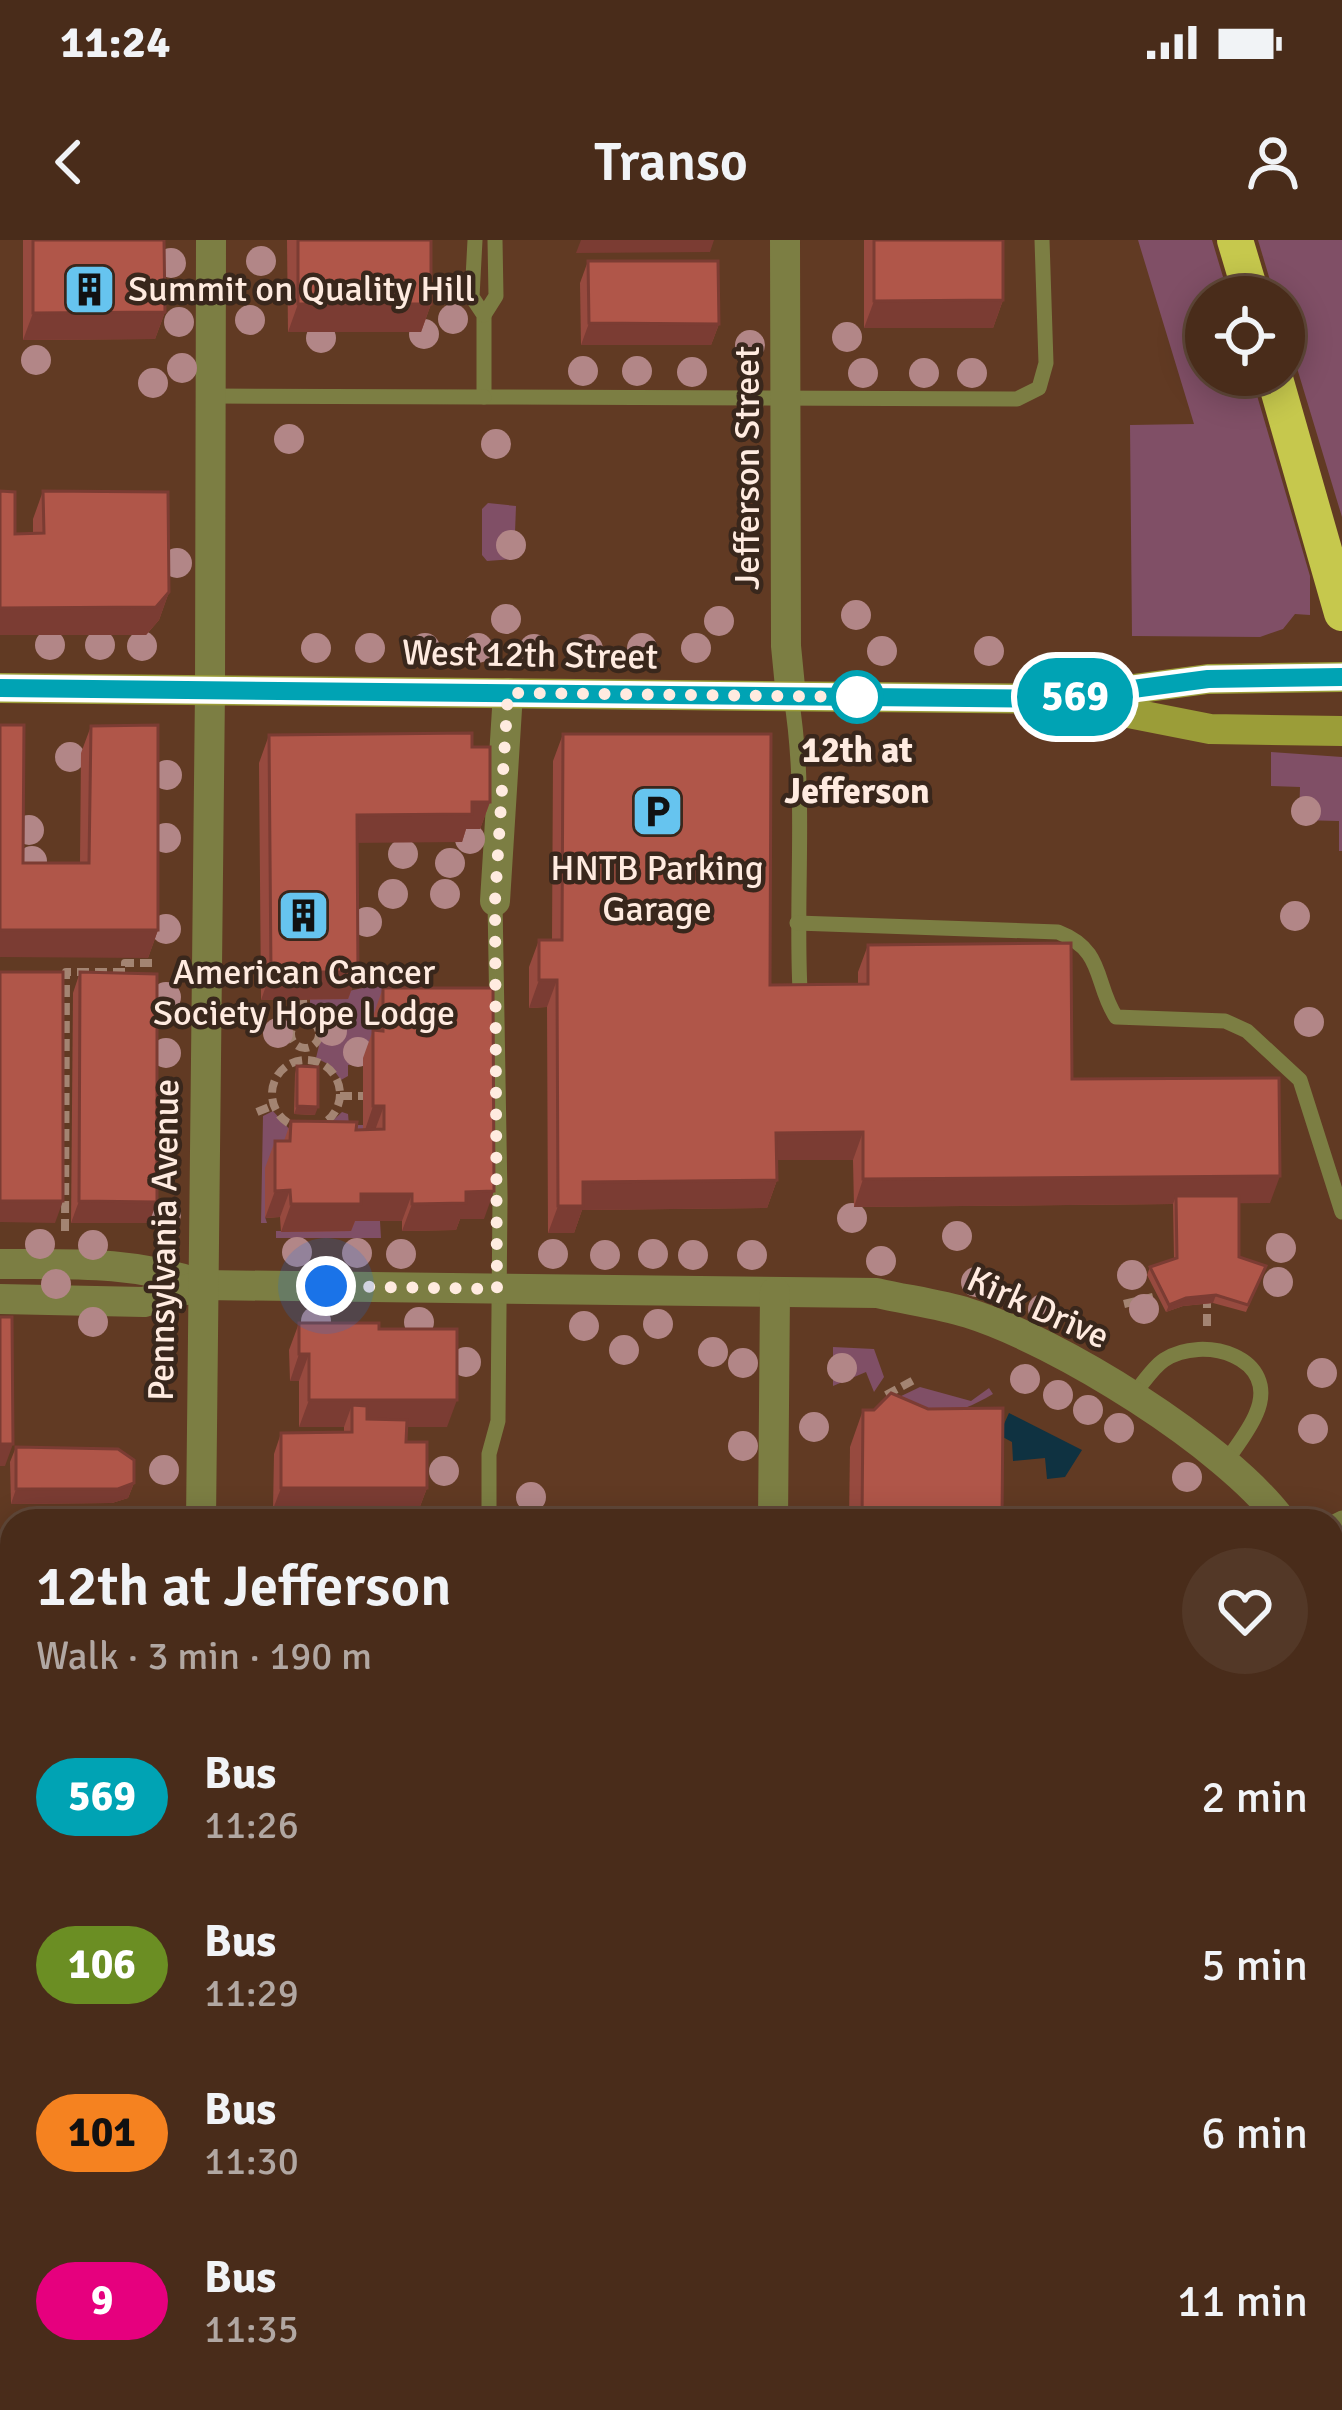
<!DOCTYPE html>
<html lang="en">
<head>
<meta charset="utf-8">
<style>
  body { margin:0; font-family:Signika,sans-serif; background:#533827; color:#f1f3f6; height:100vh; display:flex; flex-direction:column; font-size:45px; white-space:nowrap }
  * { box-sizing:border-box; margin:0 }
  p { font-size:39px; color:#b1a7a2 }
  .icon { flex:none; width:66px; height:66px; fill:none; stroke:currentColor; stroke-width:2; stroke-linecap:round; stroke-linejoin:round }
  .map { position:relative; flex:1; overflow:hidden }
  .side { position:absolute; left:0px; top:1269px; width:1344px; height:903px; display:flex; flex-direction:column; background:#492c1a; border-radius:36px 36px 0 0; box-shadow:0 6px 30px #0003,0 0 0 3px #614839 }
  .side>* { flex:none }
  .badge { padding:0 24px; border-radius:39px; font-size:42px; line-height:78px }
  .fabs { position:absolute; left:1185px; top:36px; display:grid; gap:24px }
  .fabs a { display:grid; place-items:center; width:120px; height:120px; border-radius:50%; background:#492c1a; box-shadow:0 6px 30px #0003,0 0 0 3px #614839; font-size:60px }
  .you { position:absolute; width:60px; height:60px; margin:-30px; border:9px solid #fff; border-radius:50%; background:#1a73e8; box-shadow:0 0 0 18px #1a73e833 }
  .map>.badge { position:absolute; translate:-50% -50%; box-shadow:0 0 0 6px #fff }
  .round { display:grid; place-items:center; flex:none; width:126px; height:126px; border-radius:63px; background:#533827 }
  .overview { display:flex; align-items:center; justify-content:space-between; height:204px; padding:0 36px }
  h1 { font-size:57px; font-weight:600; line-height:90px }
  ul { padding:0; list-style:none }
  li { display:flex; align-items:center; gap:36px; height:168px; padding:0 36px }
  li div { flex:1 }
  li b { display:block; font-size:45px }
  li em { font-style:normal }
  li .badge { min-width:132px; font-weight:700; text-align:center }
  .status { display:flex; justify-content:space-between; align-items:center; height:84px; padding:0 60px; background:#492c1a; direction:ltr }
  .status svg { height:33px; fill:currentColor }
  header { display:flex; justify-content:space-between; align-items:center; height:156px; padding:0 36px; background:#492c1a; font-size:54px; font-weight:600 }
  .map>svg:first-child { display:block }
  .green { fill:#804f66 }
  .water { fill:#0f3241 }
  .lines { fill:none; stroke-linecap:round; stroke-linejoin:round }
  .path { stroke:#a38472; stroke-width:8; stroke-dasharray:12 6; stroke-linecap:butt }
  .service { stroke:#7c7e43; stroke-width:15 }
  .minor { stroke:#7c7e43; stroke-width:30 }
  .tertiary { stroke:#7c7e43; stroke-width:30 }
  .secondary { stroke:#9b9d38; stroke-width:30 }
  .motorway { stroke:#c6c84d; stroke-width:36 }
  .tree { fill:#b28687 }
  .wall { fill:#974a3f }
  .shaded-wall { fill:#7b3c33 }
  .building { fill:#b05649; stroke:#7b3c33; stroke-width:3 }
  .line-casing { stroke:#fff; stroke-width:27 }
  .line { stroke:#00a3b4; stroke-width:18 }
  .walk { stroke:#ffebe0; stroke-width:12; stroke-dasharray:0 21.6 }
  .stop-dot { fill:#fff; stroke:#00a3b4; stroke-width:6 }
  .labels { text-anchor:middle; dominant-baseline:central; stroke-width:9; stroke-linejoin:round; paint-order:stroke }
  .poi-label { font-size:36px; fill:#ffebe0; stroke:#39271c }
  .street-label { font-size:36px; fill:#ffebe0; stroke:#39271c }
  .stop-label { font-size:36px; font-weight:bold; fill:#ffebe0; stroke:#39271c }
</style>
</head>
<body>
<div class="status"><b>11:24</b><svg viewBox="0 0 49 12"><path d="M0 12V9h3v3zM5 12V6h3v6zM10 12V3h3v9zM15 12V0h3v12zM26 1h20v11H26zM47 4h2v5h-2z"/></svg></div>
<header><svg class="icon" aria-label="back" viewBox="0 0 24 24"><path d="M15 5l-7 7 7 7"/></svg>Transo<svg class="icon" aria-label="person" viewBox="0 0 24 24"><circle cx="12" cy="8" r="4"/><path d="M4 21q1-7 8-7t8 7"/></svg></header>
<div class="map">
<svg width="1342" height="2170" viewBox="0 0 1342 2170">
  <rect width="100%" height="100%" fill="#613a23"/>
  <g class="green">
    <polygon points="1138,0 1212,0 1229,57 1206,57 1206,135 1251,135 1310,336 1310,375 1295,374 1283,389 1260,397 1132,396 1130,185 1194,184"/>
    <polygon points="1258,0 1342,0 1342,277 1284,85 1284,57 1275,57"/>
    <polygon points="488,263 516,266 514,319 487,321 482,315 482,269"/>
    <polygon points="1271,512 1342,517 1342,611 1339,611 1339,581 1299,580 1300,547 1271,546"/>
    <path d="M 363,744 L 383,744 C 383,773 386,825 348,825 L 348,836 L 341,840 L 330,825 L 316,818 L 323,789 L 310,776 L 310,759 L 363,748 Z"/>
    <polygon points="273,871 291,891 326,887 342,872 348,874 349,885 363,885 364,893 265,977 267,983 261,983 263,876"/>
    <polygon points="351,981 380,981 381,998 276,998 276,991 350,991"/>
    <polygon points="833,1107 874,1109 884,1137 874,1152 866,1132 833,1146"/>
    <path d="M 920,1147 L 971,1161 L 989,1148 L 993,1154 C 954,1177 937,1177 897,1158 Z"/>
    <polygon points="261,1275 477,1276 477,1281 261,1281"/>
    <polygon points="1332,1981 1342,1982 1342,2170 814,2170 814,2160 1332,2160"/>
  </g>
  <polygon class="water" points="1009,1173 1082,1210 1065,1237 1047,1239 1045,1218 1013,1221 1012,1202 999,1195"/>
  <g class="lines">
    <g class="path">
      <polyline points="303,760 304,780"/>
      <circle cx="305" cy="794" r="14"/>
      <circle cx="306" cy="854" r="34"/>
      <polyline points="340,856 363,856"/>
      <polyline points="257,872 274,865"/>
      <polyline points="65,991 66,732 125,732 125,723 155,723"/>
      <polyline points="1124,1064 1153,1057"/>
      <polyline points="1207,1086 1207,1053"/>
      <polyline points="886,1155 914,1140"/>
      <polyline points="0,2118 12,2119"/>
      <polyline points="0,2135 12,2151"/>
      <polyline points="24,2170 24,2160"/>
      <polyline points="890,2170 891,2160"/>
      <polyline points="1251,2170 1252,2160"/>
      <polyline points="1330,2170 1342,2146"/>
    </g>
    <g class="service">
      <polyline points="475,0 472,57 484,75 484,157 1017,159 1039,148 1046,123 1042,0"/>
      <polyline points="484,75 496,56 495,0"/>
      <polyline points="212,156 484,157"/>
      <path d="M 791,457 C 807,553 795,653 800,750"/>
      <path d="M 797,683 L 1058,692 C 1105,710 1094,743 1116,777 L 1225,781 L 1247,791 L 1300,840 L 1342,972"/>
      <path d="M 1132,1156 C 1142,1145 1152,1128 1164,1120 C 1203,1094 1281,1117 1256,1174 C 1249,1191 1235,1208 1225,1223"/>
      <polyline points="489,1281 489,1214 498,1181 500,957 495,661"/>
      <polyline points="1332,1283 1342,1278"/>
    </g>
    <g class="minor">
      <polyline points="785,0 786,406 791,457"/>
      <polyline points="495,661 508,453"/>
      <path d="M 0,1024 C 70,1024 136,1021 202,1045"/>
      <path d="M 0,1059 L 144,1062 L 202,1045 L 877,1053 C 907,1060 939,1064 968,1073 C 1058,1101 1226,1205 1282,1281"/>
      <polyline points="773,1281 775,1052"/>
      <polyline points="1332,1406 1335,1418 1332,1616"/>
      <polyline points="0,1919 12,1919"/>
      <polyline points="0,1957 12,1957"/>
      <polyline points="766,2170 766,2160"/>
    </g>
    <g class="tertiary">
      <polyline points="201,1281 210,450 211,0"/>
      <polyline points="196,2170 197,2160"/>
    </g>
    <g class="secondary">
      <polyline points="0,448 1058,459 1208,439 1342,437"/>
      <polyline points="1088,465 1210,489 1342,491"/>
    </g>
    <g class="motorway">
      <polyline points="1235,0 1252,57"/>
      <polyline points="1274,135 1342,373"/>
    </g>
  </g>
  <g class="tree">
    <circle cx="261" cy="21" r="15"/>
    <circle cx="171" cy="23" r="15"/>
    <circle cx="453" cy="79" r="15"/>
    <circle cx="250" cy="80" r="15"/>
    <circle cx="179" cy="82" r="15"/>
    <circle cx="424" cy="94" r="15"/>
    <circle cx="847" cy="97" r="15"/>
    <circle cx="321" cy="98" r="15"/>
    <circle cx="750" cy="105" r="15"/>
    <circle cx="36" cy="120" r="15"/>
    <circle cx="182" cy="128" r="15"/>
    <circle cx="583" cy="131" r="15"/>
    <circle cx="637" cy="131" r="15"/>
    <circle cx="692" cy="132" r="15"/>
    <circle cx="863" cy="133" r="15"/>
    <circle cx="924" cy="133" r="15"/>
    <circle cx="972" cy="133" r="15"/>
    <circle cx="153" cy="143" r="15"/>
    <circle cx="289" cy="199" r="15"/>
    <circle cx="496" cy="204" r="15"/>
    <circle cx="511" cy="305" r="15"/>
    <circle cx="177" cy="323" r="15"/>
    <circle cx="856" cy="375" r="15"/>
    <circle cx="506" cy="379" r="15"/>
    <circle cx="719" cy="381" r="15"/>
    <circle cx="50" cy="405" r="15"/>
    <circle cx="100" cy="405" r="15"/>
    <circle cx="142" cy="406" r="15"/>
    <circle cx="316" cy="408" r="15"/>
    <circle cx="370" cy="408" r="15"/>
    <circle cx="425" cy="408" r="15"/>
    <circle cx="478" cy="408" r="15"/>
    <circle cx="642" cy="408" r="15"/>
    <circle cx="696" cy="408" r="15"/>
    <circle cx="534" cy="409" r="15"/>
    <circle cx="588" cy="409" r="15"/>
    <circle cx="882" cy="411" r="15"/>
    <circle cx="989" cy="411" r="15"/>
    <circle cx="70" cy="517" r="15"/>
    <circle cx="167" cy="535" r="15"/>
    <circle cx="1306" cy="571" r="15"/>
    <circle cx="29" cy="590" r="15"/>
    <circle cx="166" cy="598" r="15"/>
    <circle cx="470" cy="599" r="15"/>
    <circle cx="403" cy="614" r="15"/>
    <circle cx="32" cy="621" r="15"/>
    <circle cx="450" cy="623" r="15"/>
    <circle cx="393" cy="654" r="15"/>
    <circle cx="445" cy="654" r="15"/>
    <circle cx="1295" cy="676" r="15"/>
    <circle cx="367" cy="682" r="15"/>
    <circle cx="166" cy="689" r="15"/>
    <circle cx="166" cy="757" r="15"/>
    <circle cx="1309" cy="782" r="15"/>
    <circle cx="332" cy="791" r="15"/>
    <circle cx="278" cy="793" r="15"/>
    <circle cx="358" cy="812" r="15"/>
    <circle cx="166" cy="813" r="15"/>
    <circle cx="166" cy="866" r="15"/>
    <circle cx="162" cy="919" r="15"/>
    <circle cx="166" cy="974" r="15"/>
    <circle cx="852" cy="978" r="15"/>
    <circle cx="957" cy="996" r="15"/>
    <circle cx="40" cy="1004" r="15"/>
    <circle cx="93" cy="1005" r="15"/>
    <circle cx="1281" cy="1008" r="15"/>
    <circle cx="297" cy="1012" r="15"/>
    <circle cx="357" cy="1013" r="15"/>
    <circle cx="401" cy="1014" r="15"/>
    <circle cx="553" cy="1014" r="15"/>
    <circle cx="653" cy="1014" r="15"/>
    <circle cx="605" cy="1015" r="15"/>
    <circle cx="693" cy="1015" r="15"/>
    <circle cx="752" cy="1015" r="15"/>
    <circle cx="881" cy="1021" r="15"/>
    <circle cx="1132" cy="1035" r="15"/>
    <circle cx="976" cy="1042" r="15"/>
    <circle cx="1278" cy="1042" r="15"/>
    <circle cx="56" cy="1044" r="15"/>
    <circle cx="1043" cy="1069" r="15"/>
    <circle cx="1144" cy="1069" r="15"/>
    <circle cx="316" cy="1081" r="15"/>
    <circle cx="93" cy="1082" r="15"/>
    <circle cx="419" cy="1082" r="15"/>
    <circle cx="658" cy="1084" r="15"/>
    <circle cx="584" cy="1086" r="15"/>
    <circle cx="624" cy="1110" r="15"/>
    <circle cx="713" cy="1112" r="15"/>
    <circle cx="466" cy="1122" r="15"/>
    <circle cx="743" cy="1123" r="15"/>
    <circle cx="842" cy="1128" r="15"/>
    <circle cx="1322" cy="1133" r="15"/>
    <circle cx="1025" cy="1139" r="15"/>
    <circle cx="1058" cy="1155" r="15"/>
    <circle cx="1088" cy="1170" r="15"/>
    <circle cx="814" cy="1187" r="15"/>
    <circle cx="1119" cy="1188" r="15"/>
    <circle cx="1313" cy="1189" r="15"/>
    <circle cx="743" cy="1206" r="15"/>
    <circle cx="164" cy="1230" r="15"/>
    <circle cx="444" cy="1231" r="15"/>
    <circle cx="1187" cy="1237" r="15"/>
    <circle cx="531" cy="1257" r="15"/>
  </g>
  <g class="wall">
    <polygon points="23,0 164,0 165,72 155,99 23,100"/>
    <polygon points="287,0 431,0 431,64 421,92 288,92"/>
    <polygon points="864,0 1003,0 1003,60 993,88 864,88"/>
    <polygon points="588,21 719,84 711,105 581,105 580,43"/>
    <polygon points="43,251 169,352 159,380 146,395 15,294 33,294 33,279"/>
    <polygon points="91,486 158,690 148,718 23,623 80,623 81,513"/>
    <polygon points="563,494 770,745 858,744 858,732 868,705 1072,839 1270,963 1239,963 1239,1017 1266,1026 1246,1072 1213,1063 1183,1066 1166,1072 1147,1035 1150,1027 1174,1019 1173,964 854,967 853,920 776,920 777,940 767,968 582,970 574,993 548,993 547,767 529,768 529,727 539,700 552,700 553,521"/>
    <polygon points="269,495 472,507 490,562 480,589 466,589 462,602 357,602 358,732 348,759 261,760 259,523"/>
    <polygon points="80,732 149,983 71,983 73,753"/>
    <polygon points="383,748 484,979 460,979 456,990 402,991 402,981 355,981 351,991 281,992 280,977 265,978 265,928 275,901 284,901 291,881 363,890 363,818 373,790 373,776"/>
    <polygon points="297,826 315,875 294,874 295,834"/>
    <polygon points="299,1083 379,1089 447,1187 407,1187 406,1202 427,1248 419,1269 273,1269 274,1214 281,1193 344,1192 344,1187 299,1187 299,1141 290,1141 289,1110"/>
    <polygon points="928,1169 1002,1281 849,1281 850,1207 863,1170"/>
    <polygon points="16,1207 134,1243 128,1258 112,1263 11,1264 10,1222"/>
    <rect x="58" y="2160" width="68" height="10"/>
    <rect x="257" y="2160" width="79" height="10"/>
    <rect x="356" y="2160" width="75" height="10"/>
    <rect x="450" y="2160" width="78" height="10"/>
    <polygon points="595,2160 697,2160 693,2170 595,2170"/>
  </g>
  <g class="shaded-wall">
    <polygon points="581,0 714,0 710,12 576,13"/>
    <polygon points="1003,60 993,88 864,88 874,61"/>
    <polygon points="298,64 431,64 421,92 288,92"/>
    <polygon points="165,72 155,99 23,100 33,73"/>
    <polygon points="589,83 719,84 711,105 581,105"/>
    <polygon points="169,352 159,380 146,395 0,395 0,368"/>
    <polygon points="472,562 490,562 480,589 466,589 462,602 347,603 357,575"/>
    <polygon points="0,690 158,690 148,718 0,717"/>
    <polygon points="271,732 358,732 348,759 261,760"/>
    <polygon points="539,740 557,740 547,767 529,768"/>
    <polygon points="297,866 318,867 315,875 294,874"/>
    <polygon points="373,866 384,866 374,893 364,893"/>
    <polygon points="863,892 853,920 766,920 776,893"/>
    <polygon points="1280,936 1270,963 1176,964 1176,956 1173,964 854,967 863,939"/>
    <polygon points="777,940 767,968 582,970 574,993 548,993 558,966 583,942"/>
    <polygon points="290,950 280,977 265,978 275,951"/>
    <polygon points="494,951 484,979 460,979 456,990 402,991 412,964 466,952"/>
    <polygon points="361,954 412,954 402,981 355,981 351,991 281,992 291,964"/>
    <polygon points="0,961 63,961 55,983 0,982"/>
    <polygon points="79,961 157,962 149,983 71,983"/>
    <polygon points="1216,1055 1213,1063 1183,1066 1166,1072 1169,1065 1186,1058"/>
    <polygon points="299,1114 309,1114 299,1141 290,1141"/>
    <polygon points="309,1160 457,1160 447,1187 352,1187 352,1165 344,1187 299,1187"/>
    <polygon points="0,1204 13,1204 5,1226 0,1226"/>
    <polygon points="134,1243 128,1258 112,1263 11,1264 16,1249"/>
    <polygon points="281,1248 427,1248 419,1269 273,1269"/>
    <rect x="0" y="1738" width="12" height="21"/>
    <rect x="0" y="1838" width="12" height="21"/>
    <rect x="0" y="2068" width="12" height="27"/>
    <polygon points="664,2160 697,2160 693,2170 660,2170"/>
  </g>
  <g class="building">
    <polygon points="33,0 164,0 165,72 33,73"/>
    <rect x="298" y="0" width="133" height="64"/>
    <polygon points="874,0 1003,0 1003,60 874,61"/>
    <polygon points="588,21 718,21 719,84 589,83"/>
    <polygon points="0,251 15,252 15,294 44,293 43,251 168,252 169,352 156,367 0,368"/>
    <polygon points="0,485 24,485 23,623 89,623 91,486 158,485 158,690 0,690"/>
    <polygon points="472,493 472,507 490,507 490,562 472,562 472,574 357,575 358,732 271,732 269,495"/>
    <polygon points="563,494 771,494 770,745 868,744 868,705 1071,703 1072,839 1279,838 1280,936 863,939 863,892 776,893 777,940 583,942 583,966 558,966 557,740 539,740 539,700 562,700"/>
    <rect x="0" y="732" width="63" height="229"/>
    <polygon points="80,732 157,734 157,962 79,961"/>
    <polygon points="383,748 493,748 494,951 466,952 466,963 412,964 412,954 361,954 361,964 291,964 290,950 275,951 275,901 290,901 291,881 357,882 356,890 384,889 384,866 373,866 373,790 383,791"/>
    <polygon points="297,826 318,827 318,867 297,866"/>
    <polygon points="1176,956 1239,956 1239,1017 1266,1026 1248,1065 1216,1055 1186,1058 1169,1065 1150,1027 1177,1018"/>
    <polygon points="0,1077 12,1077 13,1204 0,1204"/>
    <polygon points="299,1083 379,1083 379,1089 457,1089 457,1160 309,1160 309,1114 299,1114"/>
    <polygon points="891,1153 928,1169 1003,1168 1002,1281 862,1281 863,1170 874,1170"/>
    <polygon points="352,1165 367,1166 367,1179 407,1180 406,1202 427,1202 427,1248 281,1248 281,1193 352,1192"/>
    <polygon points="16,1207 118,1209 134,1220 134,1243 118,1249 16,1249"/>
    <polygon points="505,1277 549,1278 549,1281 505,1281"/>
    <rect x="0" y="1653" width="12" height="85"/>
    <rect x="0" y="1768" width="12" height="70"/>
    <rect x="0" y="2001" width="12" height="67"/>
    <rect x="65" y="2160" width="61" height="10"/>
    <rect x="265" y="2160" width="71" height="10"/>
    <rect x="364" y="2160" width="67" height="10"/>
    <rect x="458" y="2160" width="70" height="10"/>
    <rect x="613" y="2160" width="60" height="10"/>
  </g>
  <g class="lines">
    <defs>
      <polyline id="line" points="0,448 1058,459 1208,439 1342,437"/>
    </defs>
    <use href="#line" class="line-casing"/>
    <use href="#line" class="line"/>
    <polyline class="walk" points="326,1046 497,1049 495,661 508,453 857,457"/>
  </g>
  <defs>
    <symbol id="building-square" viewBox="-11 -11 22 22"><rect x="-9" y="-9" width="18" height="18" rx="4" fill="#66c4ef" stroke="#39271c"/><path d="M-4-6H4V6H1V3H-1V6H-4ZM-2.5-4.3h1.7v1.8h-1.7ZM.8-4.3h1.7v1.8H.8ZM-2.5-1h1.7V.8h-1.7ZM.8-1h1.7V.8H.8Z" fill="#111"/></symbol>
    <symbol id="parking-square" viewBox="-11 -11 22 22"><rect x="-9" y="-9" width="18" height="18" rx="4" fill="#66c4ef" stroke="#39271c"/><path d="M-3.5-5.5H1a3.5 3.5 0 0 1 0 7H-1V5.5H-3.5ZM-1-3.4V-.6H.8a1.4 1.4 0 0 0 0-2.8Z" fill="#111"/></symbol>
  </defs>
  <g fill-rule="evenodd">
    <use href="#building-square" x="60" y="20" width="59" height="59"/>
    <use href="#parking-square" x="628" y="542" width="59" height="59"/>
    <use href="#building-square" x="274" y="646" width="59" height="59"/>
  </g>
  <circle class="stop-dot" cx="857" cy="457" r="24"/>
  <g class="labels">
    <g class="poi-label">
      <text x="128" y="49" text-anchor="start">Summit on Quality Hill</text>
      <text x="657" y="628">HNTB Parking<tspan x="657" dy="41">Garage</tspan></text>
      <text x="304" y="732">American Cancer<tspan x="304" dy="41">Society Hope Lodge</tspan></text>
    </g>
    <g class="street-label">
      <text transform="translate(747 228) rotate(-90)">Jefferson Street</text>
      <text transform="translate(530 415) rotate(1)">West 12th Street</text>
      <text transform="translate(164 1000) rotate(-89)">Pennsylvania Avenue</text>
      <text transform="translate(1038 1068) rotate(24)">Kirk Drive</text>
    </g>
    <g class="stop-label">
      <text x="857" y="510">12th at<tspan x="857" dy="41">Jefferson</tspan></text>
    </g>
  </g>
</svg>
<div class="fabs">
<a><svg class="icon" aria-label="locate" viewBox="0 0 24 24"><circle cx="12" cy="12" r="6"/><path d="M12 2v4M12 18v4M2 12h4M18 12h4"/></svg></a>
</div>
<div class="you" style="left:326px;top:1046px"></div>
<b class="badge" style="left:1075px;top:457px;background:#00a3b4;color:#fff">569</b>
<section class="side">
<div class="overview"><div><h1>12th at Jefferson</h1><p>Walk · 3 min · 190 m</p></div><a class="round"><svg class="icon" aria-label="heart" viewBox="0 0 24 24"><path d="M12 20l-8-8c-3-5 5-10 8-4 3-6 11-1 8 4z"/></svg></a></div>
<ul>
<li><span class="badge" style="background:#00a3b4;color:#fff">569</span><div><b>Bus</b><p>11:26</p></div><em>2 min</em></li>
<li><span class="badge" style="background:#6b8e23;color:#fff">106</span><div><b>Bus</b><p>11:29</p></div><em>5 min</em></li>
<li><span class="badge" style="background:#f58220;color:#111">101</span><div><b>Bus</b><p>11:30</p></div><em>6 min</em></li>
<li><span class="badge" style="background:#e6007e;color:#fff">9</span><div><b>Bus</b><p>11:35</p></div><em>11 min</em></li>
</ul>
</section>
</div>
</body>
</html>
